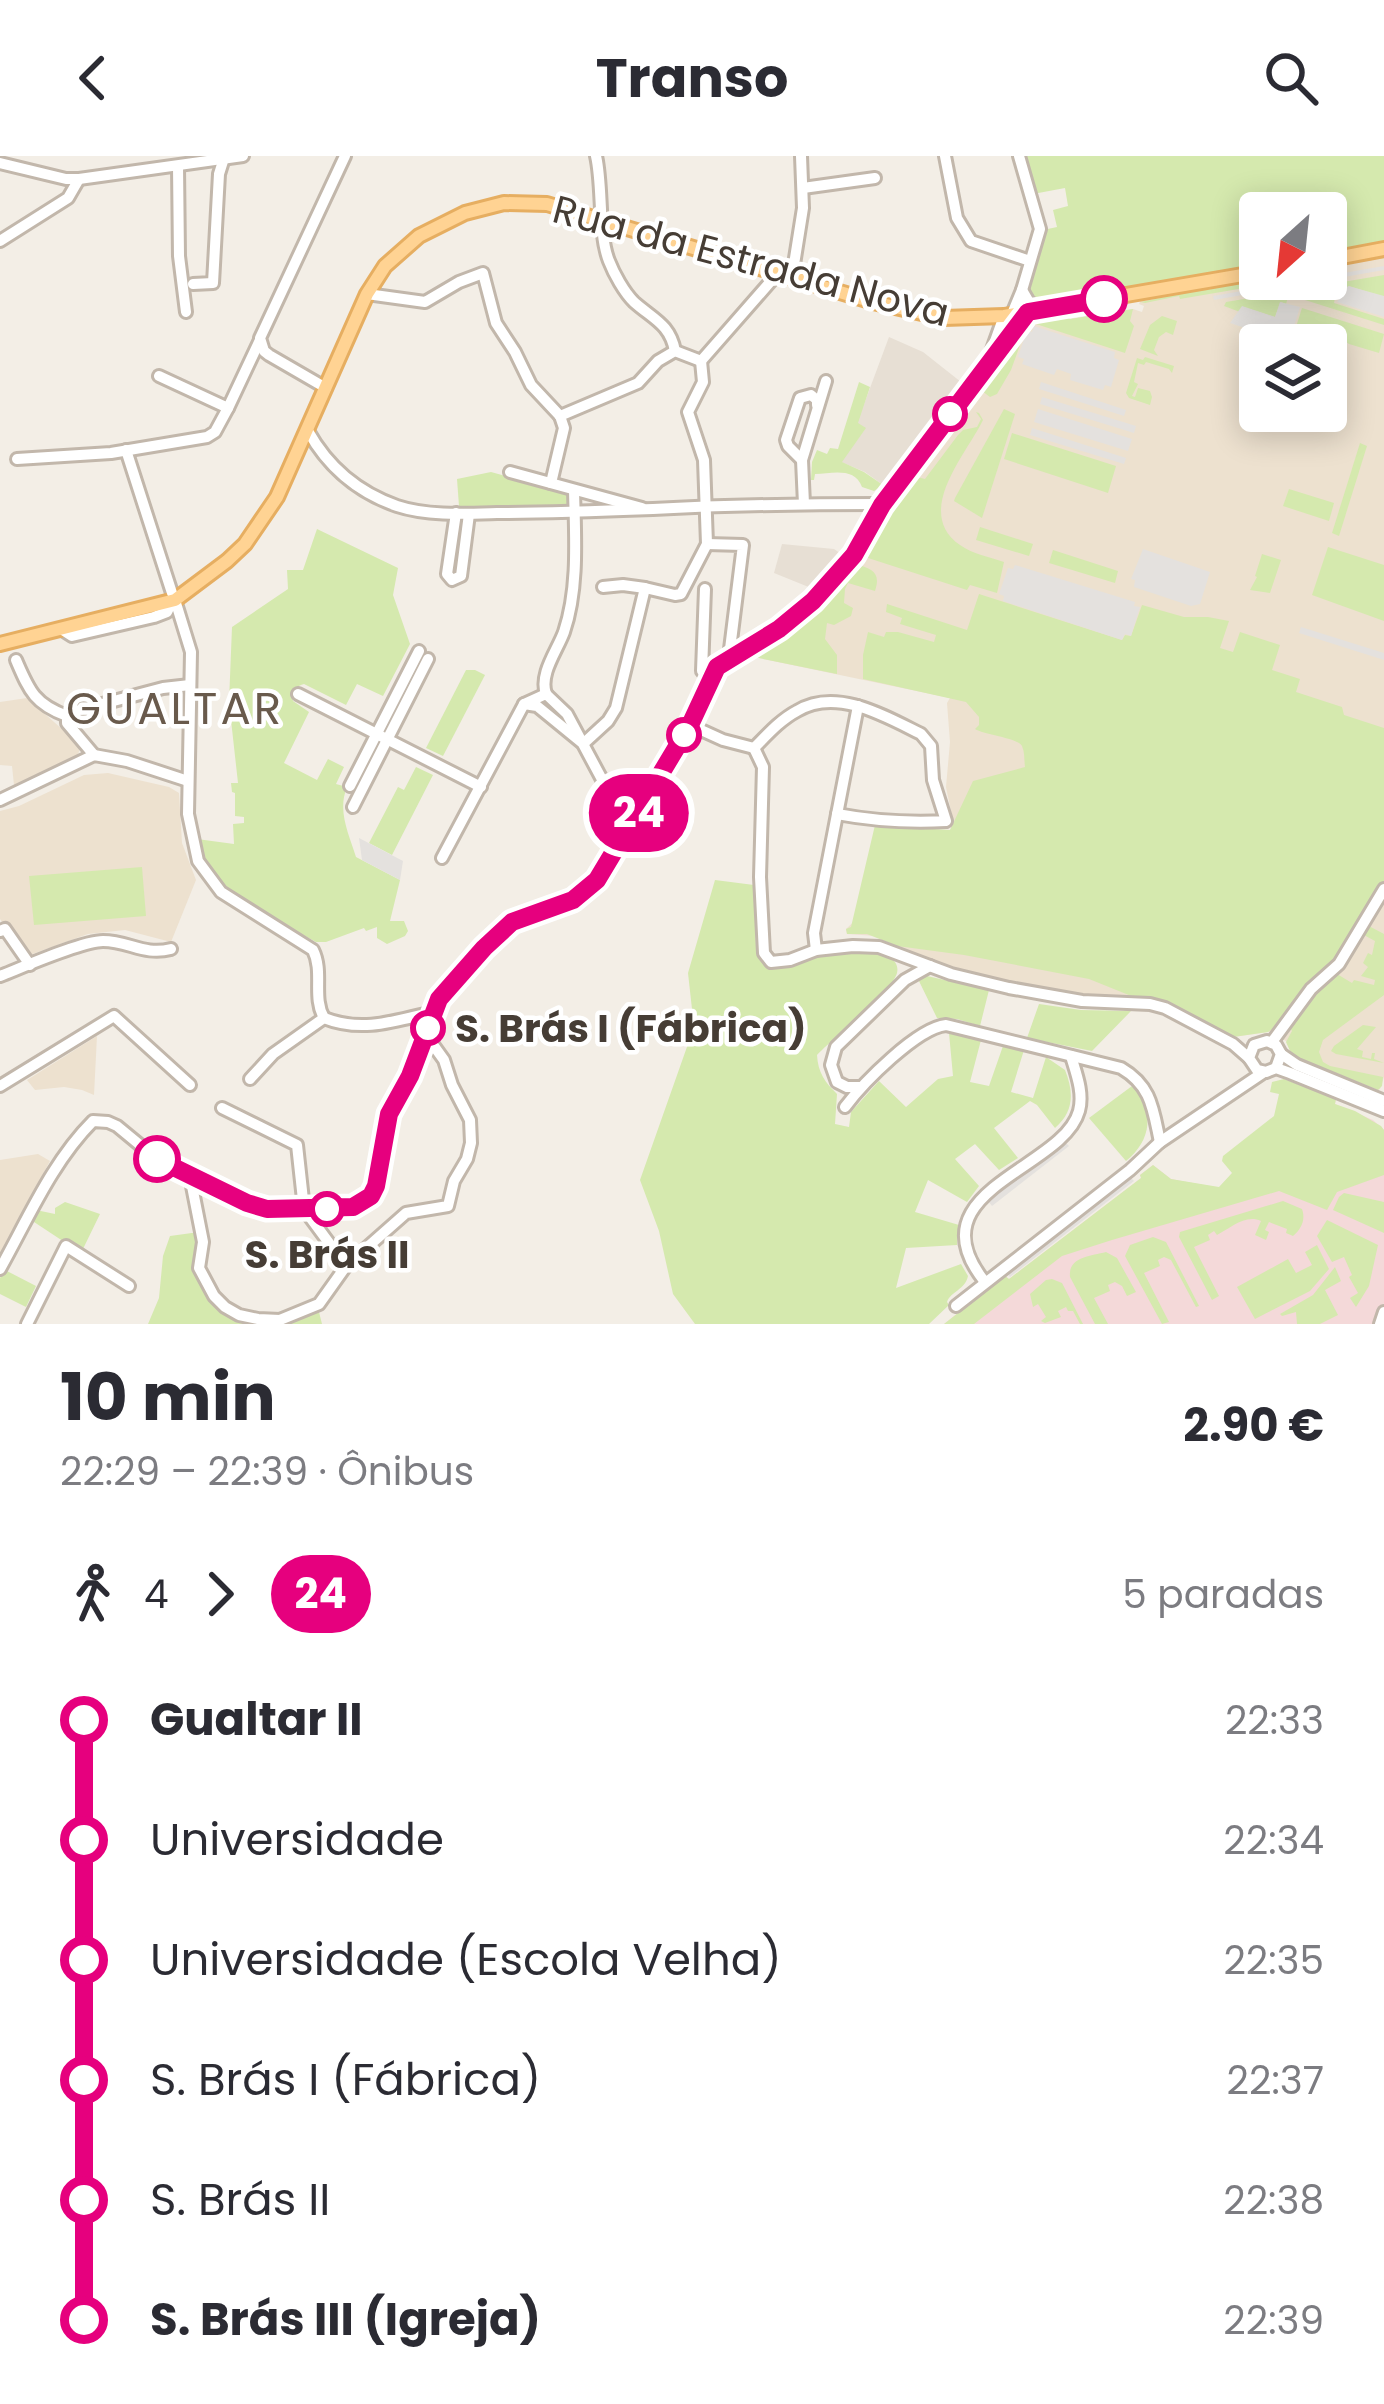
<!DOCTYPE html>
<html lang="pt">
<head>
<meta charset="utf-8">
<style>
  body { margin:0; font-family:Poppins,sans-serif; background:#f2f2f3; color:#2b2b33; height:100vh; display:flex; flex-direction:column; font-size:45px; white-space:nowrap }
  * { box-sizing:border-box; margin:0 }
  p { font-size:39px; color:#7c7c81 }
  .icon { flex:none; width:66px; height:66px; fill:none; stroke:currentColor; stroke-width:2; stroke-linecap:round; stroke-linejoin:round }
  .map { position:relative; height:1168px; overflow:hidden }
  .drawer { display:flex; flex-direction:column; background:#fff; flex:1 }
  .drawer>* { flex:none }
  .badge { padding:0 24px; border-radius:39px; font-size:42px; line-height:78px }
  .needle { width:78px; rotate:207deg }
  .fabs { position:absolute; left:1239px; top:36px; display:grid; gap:24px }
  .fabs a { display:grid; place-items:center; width:108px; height:108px; border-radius:12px; background:#fff; box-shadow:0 6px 30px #0003; font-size:60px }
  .map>.badge { position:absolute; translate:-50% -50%; box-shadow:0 0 0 6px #fff }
  .legs { display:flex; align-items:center; gap:18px; height:132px; padding:0 60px; font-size:39px }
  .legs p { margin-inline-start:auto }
  .overview { display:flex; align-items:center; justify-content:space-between; height:204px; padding:0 60px }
  h1 { font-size:66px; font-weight:700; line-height:90px }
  ul { padding:0 60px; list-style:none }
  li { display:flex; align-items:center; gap:42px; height:120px; font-size:45px }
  li i { display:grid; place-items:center; width:18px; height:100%; margin:0 15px; background:currentColor }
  li i::after { content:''; width:30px; height:30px; margin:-15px; border:9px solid; border-radius:50%; background:#fff }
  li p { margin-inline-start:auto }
  li:first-child i { background:linear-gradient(#0000 50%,currentColor 0) }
  li:last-child i { background:linear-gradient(currentColor 50%,#0000 0) }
  header { display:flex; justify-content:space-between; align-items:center; height:156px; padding:0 60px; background:#fff; font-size:54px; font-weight:700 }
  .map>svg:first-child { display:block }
  .residential { fill:#e7dfd4 }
  .education { fill:#ede1cf; fill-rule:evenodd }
  .medical { fill:#f4d9d9 }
  .green { fill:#d5e9ae }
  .parking { fill:#e4e1de }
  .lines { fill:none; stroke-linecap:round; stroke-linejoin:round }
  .minor-casing { stroke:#c2b7ab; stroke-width:16 }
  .major-casing { stroke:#e6ae61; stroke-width:18 }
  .minor { stroke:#fff; stroke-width:10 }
  .major { stroke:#ffd393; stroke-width:12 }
  .line-1-casing { stroke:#fff; stroke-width:27 }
  .line-1 { stroke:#e6007e; stroke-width:18 }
  .stop-1-dot { fill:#fff; stroke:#e6007e; stroke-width:6 }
  .labels { text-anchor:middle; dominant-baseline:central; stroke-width:9; stroke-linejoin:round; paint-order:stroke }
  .street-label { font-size:39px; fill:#463d35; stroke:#fff }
  .stop-label { font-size:39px; font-weight:bold; fill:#463d35; stroke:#fff; text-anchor:start }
  .quarter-label { font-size:45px; letter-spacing:3px; fill:#695a4c; stroke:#fff }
</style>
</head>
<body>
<header><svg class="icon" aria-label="back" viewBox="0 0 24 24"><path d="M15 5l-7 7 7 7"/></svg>Transo<svg class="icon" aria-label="search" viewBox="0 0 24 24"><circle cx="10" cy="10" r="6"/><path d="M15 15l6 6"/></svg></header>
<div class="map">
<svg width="1384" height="1168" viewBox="0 0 1384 1168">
  <rect width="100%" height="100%" fill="#f3eee6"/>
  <g class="residential">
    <polygon points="889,181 923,196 961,226 883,329 865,316 841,306 865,273 857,267"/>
    <polygon points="782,388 834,393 847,402 816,434 774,417"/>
  </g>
  <g class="education">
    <path d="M 1384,101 L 1384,921 L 1380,933 L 1378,934 L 1299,902 L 1291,897 L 1286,885 L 1268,876 L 1233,881 L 1175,852 L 1078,841 L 1017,829 L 951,814 L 876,780 L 847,778 L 846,773 L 951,673 L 952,660 L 946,631 L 950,586 L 947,547 L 950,542 L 754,501 L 755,494 L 799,466 L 856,408 L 890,352 L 920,312 L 945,278 L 950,281 L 983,237 L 982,227 L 1028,163 L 1063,157 L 1070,163 L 1133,153 L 1142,156 L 1144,150 L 1139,148 L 1141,143 L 1260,122 L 1326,123 L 1326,111 ZM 1260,189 L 1326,189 L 1326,255 L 1260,255 Z"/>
    <polygon points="27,542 81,590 77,601 14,629 12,610 0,609 0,546"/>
    <polygon points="108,617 169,631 179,637 182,687 196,724 171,786 125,774 88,778 27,800 0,763 0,655 19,650 84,619"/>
    <polygon points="97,880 94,939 82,934 64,931 35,934 27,924"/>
    <polygon points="38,998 50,1005 44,1016 49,1019 0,1106 0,1004"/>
  </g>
  <polygon class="medical" points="1336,943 1335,948 1373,964 1384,974 1384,1147 1375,1168 944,1168 1005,1120 1009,1123 1141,1022 1140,1019 1153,1009 1171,1023 1219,1032 1256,990"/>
  <g class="green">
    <polygon points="1022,0 1384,0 1384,86 1326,96 1326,57 1260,57 1260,108 1038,146 1027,137 1043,74 1057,71 1053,54 1068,50 1065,32 1033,38"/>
    <polygon points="1384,119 1384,141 1349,130 1346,135 1336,131 1337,127"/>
    <polygon points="1260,122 1297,123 1180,143 1179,140 1145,147 1140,146"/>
    <polygon points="1286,136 1289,138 1286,148 1281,146 1275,161 1243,151 1240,156 1224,150 1226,146"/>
    <polygon points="1316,136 1335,142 1334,147 1384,163 1384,169 1305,144 1308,138"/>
    <polygon points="1302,152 1384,178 1379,197 1349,188 1338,180 1330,182 1296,171"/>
    <polygon points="1133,153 1130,165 1134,170 1125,197 1036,168 1027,170 1011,214 997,238 990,241 982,235 982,227 1028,163 1063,157 1070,163"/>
    <polygon points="1162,160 1177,165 1173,179 1166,176 1159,181 1154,194 1158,200 1140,193 1150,169"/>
    <polygon points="1145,201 1174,210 1172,217 1169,213 1146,206 1144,209 1138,207 1134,226 1138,228 1132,240 1135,241 1138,232 1150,235 1152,241 1150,249 1129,242 1126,237 1137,202 1143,204"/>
    <path d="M 859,226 L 870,231 L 858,267 L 866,272 L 842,306 L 864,316 L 883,329 L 874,335 L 862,331 C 855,311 833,317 815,318 L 814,324 L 811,324 L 812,306 L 817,294 L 827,298 L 830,292 L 838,293 Z"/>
    <polygon points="1004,253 1015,258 982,362 954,345 955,342"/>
    <path d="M 976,256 L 979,257 L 983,264 C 966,299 913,356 960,389 C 972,398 990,401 1004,406 L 997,437 L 970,429 L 967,434 L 865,401 L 864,397 L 890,352 L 913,320 L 925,323 L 958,279 L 963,274 L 977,271 L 981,263 Z"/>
    <polygon points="1012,277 1116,310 1108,337 1004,303"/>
    <polygon points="1360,287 1367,290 1339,380 1332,377"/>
    <polygon points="491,316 565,336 569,338 570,346 565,351 463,353 459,350 457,323"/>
    <polygon points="1289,333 1334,347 1329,365 1283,350"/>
    <polygon points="980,371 1033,388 1029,400 976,384"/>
    <path d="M 317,373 L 398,412 L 393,439 L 410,488 L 383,540 L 357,528 L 346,549 L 304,528 C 296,530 291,536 293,545 L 309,556 L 284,607 L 317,624 L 328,603 L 344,611 L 336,628 L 347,631 C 337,655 349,678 356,701 L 400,724 L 390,765 L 404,765 L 408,775 L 405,780 L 387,788 L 377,782 L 377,771 L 366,775 L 364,772 L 326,786 L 316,786 C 268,759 212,741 197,683 L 234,688 L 233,668 L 244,667 L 244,661 L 235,660 L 235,637 L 232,636 L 231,627 L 238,627 L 229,546 L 232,471 L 288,433 L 287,414 L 303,414 Z"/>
    <polygon points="1328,391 1384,409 1384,465 1312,439"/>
    <polygon points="1053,394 1118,415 1115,427 1049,407"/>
    <polygon points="1262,398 1281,404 1270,437 1250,434 1257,421 1255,420"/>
    <path d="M 856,408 C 873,413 881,417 875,435 L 848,427 L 845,433 L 844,447 L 853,452 L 851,460 L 834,469 L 827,467 L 825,483 L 837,499 L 837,518 L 754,501 L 755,494 L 799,466 Z"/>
    <path d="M 979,438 L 1122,484 L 1125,479 L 1131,480 L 1142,449 L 1184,461 L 1208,461 L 1229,465 L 1220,492 L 1233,496 L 1240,476 L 1280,489 L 1272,514 L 1300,523 L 1296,536 L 1342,551 L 1344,559 L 1384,572 L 1384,725 L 1334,807 L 1281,867 L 1268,876 L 1233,881 L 1089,823 L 964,799 L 897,790 L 867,778 L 847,778 L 846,773 L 851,771 L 875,669 L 950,674 L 973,625 L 1025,611 C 1024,604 1025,597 1022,590 C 1018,582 985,579 975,573 L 979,569 L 979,561 L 966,546 L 863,523 L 863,499 L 868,476 L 884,481 L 886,476 L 898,476 L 934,486 L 936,479 L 900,468 L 902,462 L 886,456 L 887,448 L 967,474 Z"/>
    <polygon points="466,514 475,514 485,519 443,600 426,592"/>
    <polygon points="416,611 433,619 392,699 369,687 398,631 404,634"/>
    <polygon points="142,711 146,760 34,769 29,720"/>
    <path d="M 715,724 L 754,729 L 756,790 L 766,808 C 789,810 809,800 832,797 C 846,795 903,791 897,817 C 893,834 832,883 817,899 C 818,917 825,926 837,938 L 835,968 L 849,971 L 851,956 L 879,925 L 906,951 L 938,923 L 953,920 L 949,877 L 981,884 L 970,926 L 989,930 L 1003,890 L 1024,894 L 1011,936 L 1033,942 L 1046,901 L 1065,914 C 1074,936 1074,956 1055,972 L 1037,949 L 1030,945 L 994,972 L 1018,1002 L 999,1014 L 975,988 L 955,1003 L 979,1030 L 967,1046 L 928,1024 L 915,1056 L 959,1069 L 957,1089 L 906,1092 L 896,1132 L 961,1108 L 968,1120 C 965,1134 951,1135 947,1146 L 949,1149 L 929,1168 L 695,1168 L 673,1138 L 659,1075 L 640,1024 L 694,871 L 688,817 Z"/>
    <polygon points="1367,769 1384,778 1384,839 1323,884 1319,896 1323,906 1330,910 1383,921 1382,930 1378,934 1299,902 1291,897 1286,886 1292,875 1289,870 1315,836 1337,818 1352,827 1354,824 1374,829 1375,824 1361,820 1368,811 1363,807 1368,797 1372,799 1375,785 1362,778"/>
    <polygon points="927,820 989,834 980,870 957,863 937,862 918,823"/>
    <polygon points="1039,848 1081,854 1131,855 1092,895 1027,882"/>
    <polygon points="1363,869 1376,871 1357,893 1363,895 1362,901 1371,903 1372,897 1375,897 1374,903 1384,907 1336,898 1331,895 1334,890"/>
    <polygon points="1284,923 1336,943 1335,948 1355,955 1381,970 1384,974 1384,1019 1337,1036 1327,1054 1279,1035 1112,1084 1062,1100 974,1168 944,1168 1005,1120 1009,1123 1141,1022 1140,1019 1153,1009 1171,1023 1219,1031 1232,1017 1222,1005 1223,1000 1274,960 1279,938 1270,936 1272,926"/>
    <path d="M 1132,930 C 1155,954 1152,984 1126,1005 L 1089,962 Z"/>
    <polygon points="1344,1037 1384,1046 1384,1077 1333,1054 1339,1041"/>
    <path d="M 1283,1045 L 1302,1053 C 1306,1064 1301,1073 1293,1080 L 1286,1077 L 1287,1073 L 1269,1066 L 1265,1074 L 1269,1076 L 1266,1084 L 1255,1079 L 1261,1065 C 1245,1058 1231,1072 1217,1079 L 1214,1075 L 1208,1079 L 1210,1084 L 1194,1091 L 1219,1140 L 1212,1144 L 1179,1081 L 1180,1076 Z"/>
    <polygon points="65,1046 100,1058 81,1097 31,1064 36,1054 55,1058 55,1052"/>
    <polygon points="1327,1064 1378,1089 1369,1130 1356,1151 1350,1142 1358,1137 1349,1121 1352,1119 1344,1101 1332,1106 1317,1080"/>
    <polygon points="199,1076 197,1115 212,1142 259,1167 318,1152 322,1168 148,1168 159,1142 163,1100 170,1080"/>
    <polygon points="1153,1081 1166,1086 1199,1150 1196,1151 1171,1104 1164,1101 1158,1104 1160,1110 1144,1117 1169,1166 1162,1168 1125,1100 1130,1089"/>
    <polygon points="1317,1089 1329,1113 1310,1135 1255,1163 1237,1131 1288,1103 1296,1117 1312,1109 1305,1096"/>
    <path d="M 1106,1096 L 1117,1102 L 1136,1136 L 1127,1140 L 1122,1130 L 1115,1126 L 1108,1129 L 1110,1135 L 1094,1142 L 1108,1168 L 1095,1168 L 1070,1121 C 1068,1101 1090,1100 1106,1096 Z"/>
    <polygon points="1335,1111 1341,1125 1325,1134 1338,1159 1320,1168 1297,1168 1296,1156 1282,1160 1280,1158 1313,1139"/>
    <polygon points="5,1114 36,1130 26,1151 0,1138 0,1122"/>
    <polygon points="1052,1123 1062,1127 1083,1168 1080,1168 1073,1155 1068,1155 1066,1151 1058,1155 1061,1161 1045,1167 1041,1165 1046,1161 1038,1148 1033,1151 1030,1138 1046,1124"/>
  </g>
  <g class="parking">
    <polygon points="1384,110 1384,114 1214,144 1213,140 1310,123 1326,123 1326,120"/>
    <polygon points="1348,130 1384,140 1384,161 1337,146"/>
    <polygon points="1280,146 1300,151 1291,180 1283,178 1281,184 1230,167 1242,150 1275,161"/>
    <polygon points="1034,170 1115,196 1114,202 1119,204 1111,231 1105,229 1103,234 1070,224 1071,218 1057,213 1054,219 1022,208 1024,203 1018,201 1027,174 1032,176"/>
    <polygon points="972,211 977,214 890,330 884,327"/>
    <polygon points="1041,226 1126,254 1124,260 1039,233"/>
    <polygon points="1042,241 1136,270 1134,277 1040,248"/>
    <polygon points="1038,253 1132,283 1128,295 1034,266"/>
    <polygon points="1032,272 1126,302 1124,308 1030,279"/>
    <polygon points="1143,393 1210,416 1200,448 1191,450 1134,431 1135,424 1131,423"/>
    <polygon points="1015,409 1135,446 1134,450 1140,451 1131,480 1125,478 1122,484 1003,445 1004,440 999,438 1008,412 1013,413"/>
    <polygon points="1301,471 1384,497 1384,504 1299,477"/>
    <polygon points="359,682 403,705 400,724 362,704"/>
    <polygon points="1065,986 1069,990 992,1050 988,1045"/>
    <polygon points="1131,1022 1134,1025 1010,1121 1007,1117"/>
  </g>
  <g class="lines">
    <defs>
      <g id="minor">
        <path d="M 596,0 C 603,30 598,78 609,105 C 614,118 624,136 634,146 C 653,163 670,168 675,195"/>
        <polyline points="945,0 957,62 971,85 1030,105"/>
        <polyline points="1019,0 1040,73 1022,134"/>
        <polyline points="0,7 66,23 79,23 243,0"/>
        <polyline points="178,10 179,100 186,156"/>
        <polyline points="803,32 875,22"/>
        <polyline points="0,85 68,42 79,23"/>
        <polyline points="792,121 803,52 801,0"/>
        <polyline points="193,128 213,127 219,18 224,2"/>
        <polyline points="367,138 425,146 459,126 483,117 496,167 515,196 531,229 560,260"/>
        <polyline points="1012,158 1022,134 1029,146 1041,154"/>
        <polyline points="989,202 1004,160"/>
        <polyline points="159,220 228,252 260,184"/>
        <polyline points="326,232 269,199 264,195 260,182 345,0"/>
        <polyline points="560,260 638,227 658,205 675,195 701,205 778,117"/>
        <path d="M 308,275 C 328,311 357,336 397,350 C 427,360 465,358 497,357 C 549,357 601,355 653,353 C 729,349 806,348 882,348"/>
        <polyline points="126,294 172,437"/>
        <polyline points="17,303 111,297 207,281 215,276 228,252"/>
        <polyline points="802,304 788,290 786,284 800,242 811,239 817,244 817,249"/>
        <polyline points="510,316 642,352"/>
        <polyline points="551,327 564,272 560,260"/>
        <polyline points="804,348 802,304 826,225"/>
        <polyline points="456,357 447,418 452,424 461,420 469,358"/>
        <polyline points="707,388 743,389 729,501"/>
        <polyline points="645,432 675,439 681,438 707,388 704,304 688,256 703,226 701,205"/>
        <polyline points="705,433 702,515 709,523"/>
        <path d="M 175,444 L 191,496 L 188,658 L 198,705 L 221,736 L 313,794 C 324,816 312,841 324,862"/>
        <polyline points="61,473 72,480 154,461 167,456 173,444"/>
        <path d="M 16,504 C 29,534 34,548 67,560"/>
        <polyline points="298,538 481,631"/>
        <path d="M 546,538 C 539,518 557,495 564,476 C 579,432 575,379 574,334"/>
        <polyline points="546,538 567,558 629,674"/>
        <polyline points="524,548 537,550 581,586"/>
        <polyline points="690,569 723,584 754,592"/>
        <polyline points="584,587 608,565 616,552 645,432 623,429 603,431"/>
        <polyline points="754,592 763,611 760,721 764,797 771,806 790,804 816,794 853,790 879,791 951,818 1009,832 1082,845 1150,848 1165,852 1233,888 1249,902"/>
        <path d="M 754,592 C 767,579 780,564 797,555 C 836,531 885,560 921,578 L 931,590 L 933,624 L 946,665 C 908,667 874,665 837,658"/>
        <polyline points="94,599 67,567 67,560 72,556 163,532 190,529"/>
        <polyline points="350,630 419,495"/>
        <polyline points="0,644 94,599 127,605 188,625"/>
        <polyline points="353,651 428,503"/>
        <polyline points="442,702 524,548 546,538"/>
        <polyline points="0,775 5,773 30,809"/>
        <polyline points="816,794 814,777 858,550"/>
        <path d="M 0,820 C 23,811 82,785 103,785 C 129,785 144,800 171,793"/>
        <polyline points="1272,886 1311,833 1339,808 1384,733"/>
        <polyline points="1281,898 1297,909 1384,945"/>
        <polyline points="1276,912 1281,898 1276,889 1267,885 1254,889 1249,902 1257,914 1266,916 1276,912 1290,917 1384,955"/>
        <path d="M 250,923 L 273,898 L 324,862 C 362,877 395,865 433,856"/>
        <polyline points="0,930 114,860 190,929"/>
        <polyline points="861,931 847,931 837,926 831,909 836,891 905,824 930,810"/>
        <path d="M 845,951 C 863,927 917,872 946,869 L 1121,912 C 1152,930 1153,954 1160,986"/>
        <polyline points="222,952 297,989 304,1053 346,1110 406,1057 448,1050 454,1025 467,1003 471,987 470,964 452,929 444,904 426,879"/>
        <polyline points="190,1020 203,1086 199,1112 214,1140 225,1151 239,1159 258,1163 280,1164 319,1148 346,1110"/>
        <path d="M 0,1113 C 28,1063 52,1006 93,965 L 108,966 L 117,970 L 163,1008 L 247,1047 L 267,1053 L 353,1051 L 371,1040 L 376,1030 L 390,958 L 410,920 L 439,843 L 512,766 L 573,744 L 597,724 L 690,569 L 717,511 L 779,473 L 813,445 L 854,399 L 882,348 L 1028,156"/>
        <path d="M 985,1126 C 911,1034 1063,1014 1079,955 C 1084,937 1076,917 1071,900"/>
        <polyline points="956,1150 1130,1014 1160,986 1264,916"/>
        <polyline points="27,1168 66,1090 129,1130"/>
        <polyline points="1380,1168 1384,1156"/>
      </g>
      <g id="major">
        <polyline points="1326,104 1384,93"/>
        <polyline points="0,488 175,444 227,405 245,388 277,341 367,138 385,110 419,80 465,57 504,47 547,48 873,146 944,162 1004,160 1260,116"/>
      </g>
    </defs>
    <use href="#minor" class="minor-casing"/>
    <use href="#major" class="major-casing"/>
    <use href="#minor" class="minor"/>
    <use href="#major" class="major"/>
  </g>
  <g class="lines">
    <defs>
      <polyline id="line-1" points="157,1003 247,1047 267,1053 353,1051 371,1040 376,1030 389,958 410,920 439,843 484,792 512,766 573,744 597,724 690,569 717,511 779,473 813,445 854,399 882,349 1028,156 1104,143"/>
    </defs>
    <use href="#line-1" class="line-1-casing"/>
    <use href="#line-1" class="line-1"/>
  </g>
  <g class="stop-1-dot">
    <circle cx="1104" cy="143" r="21"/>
    <circle cx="950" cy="258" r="15"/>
    <circle cx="684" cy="579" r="15"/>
    <circle cx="428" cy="872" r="15"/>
    <circle cx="157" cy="1003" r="21"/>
    <circle cx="327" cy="1053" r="15"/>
  </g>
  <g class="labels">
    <g class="street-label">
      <text transform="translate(751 105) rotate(15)">Rua da Estrada Nova</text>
    </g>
    <g class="stop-label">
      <text x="455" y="872">S. Brás I (Fábrica)</text>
      <text x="327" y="1098" text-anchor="middle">S. Brás II</text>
    </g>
    <g class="quarter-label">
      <text x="175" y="552">GUALTAR</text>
    </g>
  </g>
</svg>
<div class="fabs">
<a><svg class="needle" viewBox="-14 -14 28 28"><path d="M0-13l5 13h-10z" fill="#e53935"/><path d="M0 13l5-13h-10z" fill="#7c7c81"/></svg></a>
<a><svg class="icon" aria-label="layers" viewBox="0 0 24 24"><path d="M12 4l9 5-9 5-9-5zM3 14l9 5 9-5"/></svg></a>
</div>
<b class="badge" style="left:639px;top:657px;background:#e6007e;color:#fff">24</b>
</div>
<section class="drawer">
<div class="overview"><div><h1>10 min</h1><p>22:29 – 22:39 · Ônibus</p></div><b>2.90 €</b></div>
<div class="legs"><svg class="icon" aria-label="walk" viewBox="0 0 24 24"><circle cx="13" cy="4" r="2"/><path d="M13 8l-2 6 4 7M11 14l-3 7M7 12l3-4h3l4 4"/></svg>4<svg class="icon" aria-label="forward" viewBox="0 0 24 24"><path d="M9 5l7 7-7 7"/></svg><b class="badge" style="background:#e6007e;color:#fff">24</b><p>5 paradas</p></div>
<ul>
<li><i style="color:#e6007e"></i><b>Gualtar II</b><p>22:33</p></li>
<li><i style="color:#e6007e"></i><span>Universidade</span><p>22:34</p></li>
<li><i style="color:#e6007e"></i><span>Universidade (Escola Velha)</span><p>22:35</p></li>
<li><i style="color:#e6007e"></i><span>S. Brás I (Fábrica)</span><p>22:37</p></li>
<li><i style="color:#e6007e"></i><span>S. Brás II</span><p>22:38</p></li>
<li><i style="color:#e6007e"></i><b>S. Brás III (Igreja)</b><p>22:39</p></li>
</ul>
</section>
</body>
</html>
